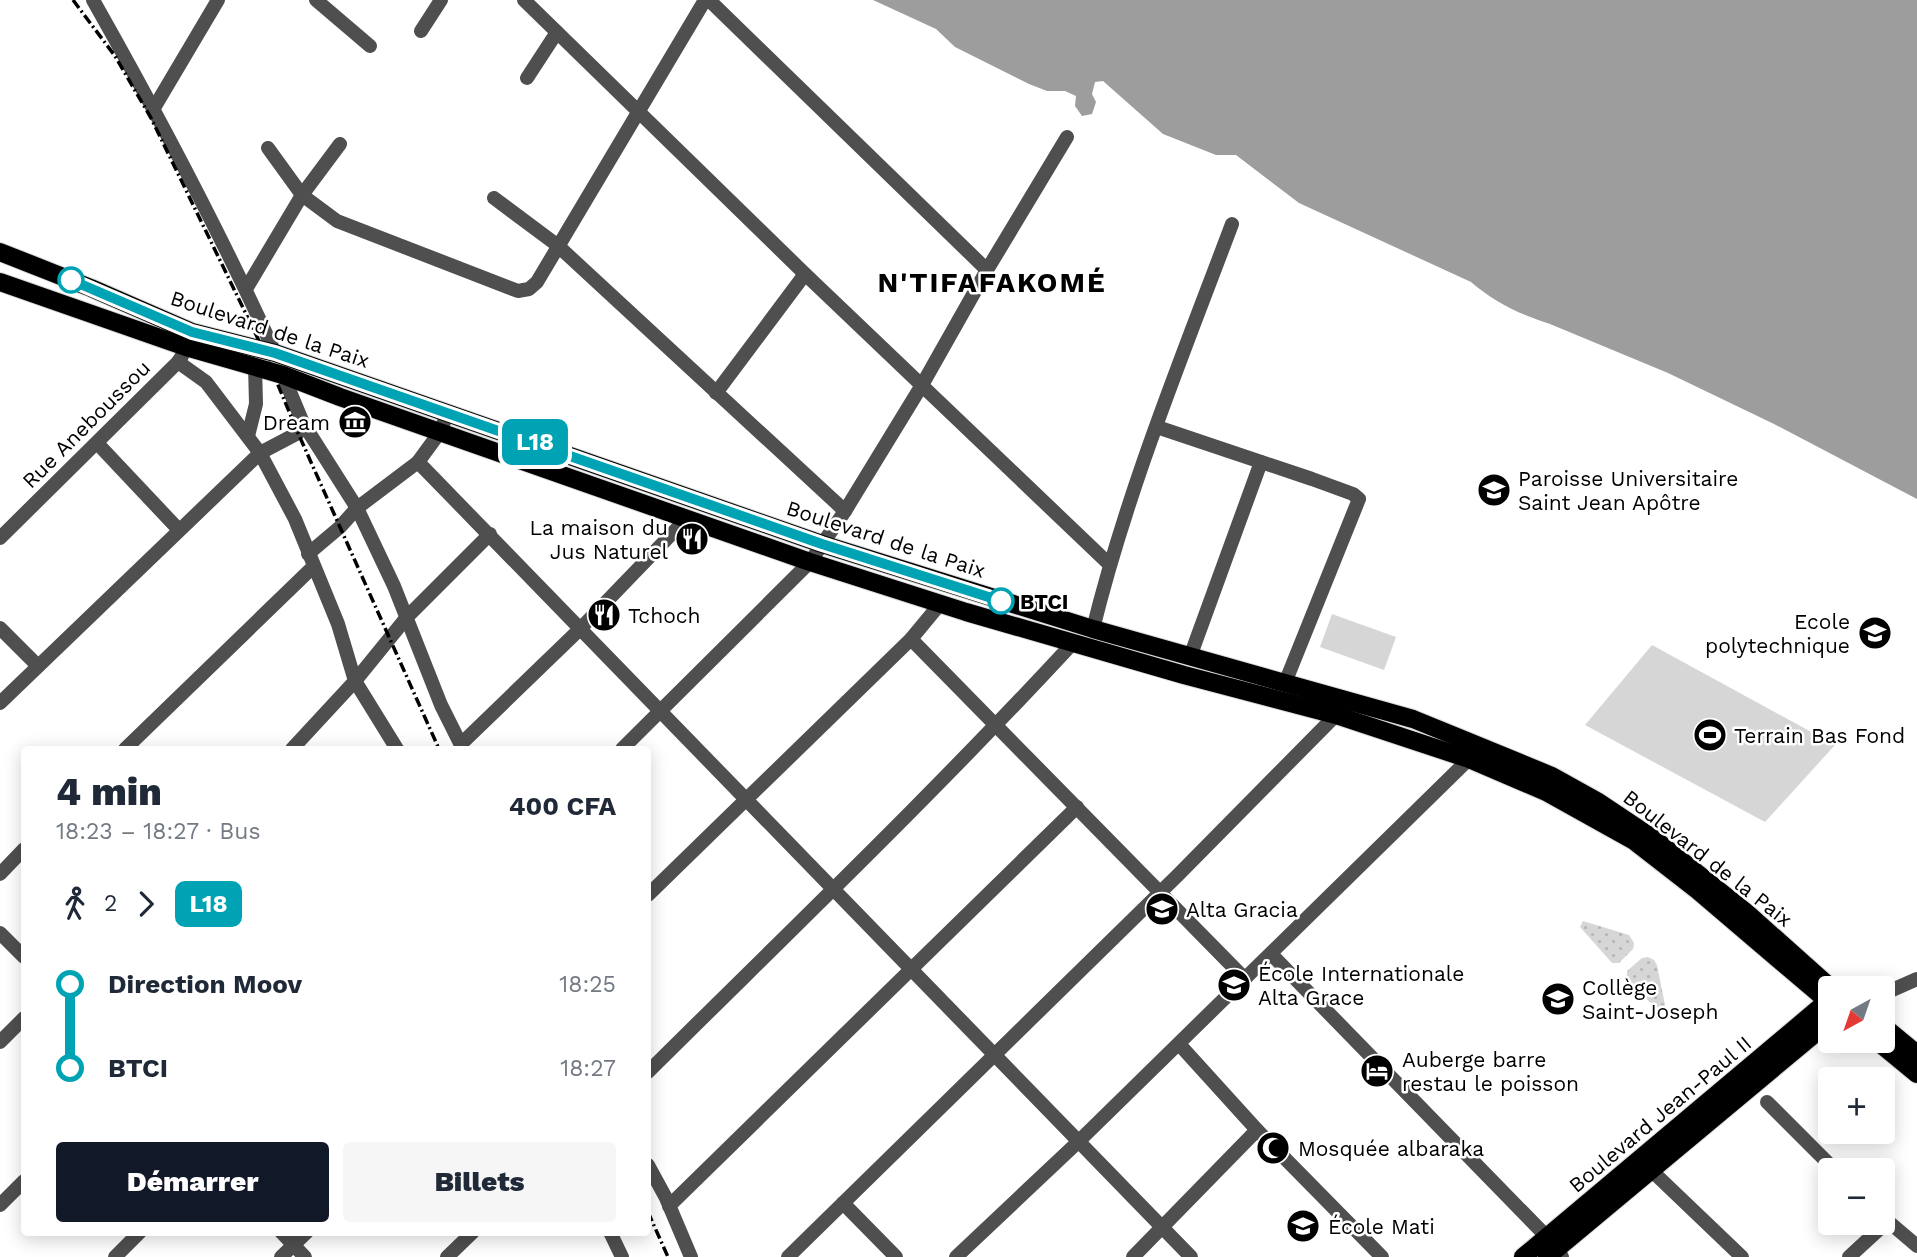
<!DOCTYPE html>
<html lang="fr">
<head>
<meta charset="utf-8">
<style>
  body { margin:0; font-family:"Work Sans",sans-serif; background:#f6f6f7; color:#1f2937; height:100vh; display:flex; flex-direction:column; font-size:26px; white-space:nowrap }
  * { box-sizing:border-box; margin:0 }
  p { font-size:23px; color:#747a83 }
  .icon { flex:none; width:38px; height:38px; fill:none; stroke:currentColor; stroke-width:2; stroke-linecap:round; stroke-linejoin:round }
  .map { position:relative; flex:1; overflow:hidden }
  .panel { position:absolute; left:21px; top:746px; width:630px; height:490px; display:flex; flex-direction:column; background:#fff; border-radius:7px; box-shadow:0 4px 18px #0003 }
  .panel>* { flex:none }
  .badge { padding:0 14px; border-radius:10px; font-size:24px; line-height:46px }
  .needle { width:46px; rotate:220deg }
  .tools { position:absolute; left:1818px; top:976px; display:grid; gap:14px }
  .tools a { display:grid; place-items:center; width:77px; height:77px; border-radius:7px; background:#fff; box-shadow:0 4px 18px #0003; font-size:35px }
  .map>.badge { position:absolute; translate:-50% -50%; box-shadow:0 0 0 4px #fff }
  .legs { display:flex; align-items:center; gap:10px; height:77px; padding:0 35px; font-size:23px }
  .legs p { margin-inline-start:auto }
  .overview { display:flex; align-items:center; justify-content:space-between; height:119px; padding:0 35px }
  h1 { font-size:38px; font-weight:800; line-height:52px }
  .action { display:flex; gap:14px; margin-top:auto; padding:14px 35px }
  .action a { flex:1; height:80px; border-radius:7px; background:#111827; color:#fff; font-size:28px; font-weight:800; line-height:80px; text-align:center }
  .action a+a { background:#f6f6f7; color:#1f2937 }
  ul { padding:0 35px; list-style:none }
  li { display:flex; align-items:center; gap:24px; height:84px; font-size:26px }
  li i { display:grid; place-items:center; width:10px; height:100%; margin:0 9px; background:currentColor }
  li i::after { content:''; width:18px; height:18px; margin:-9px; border:5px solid; border-radius:50%; background:#fff }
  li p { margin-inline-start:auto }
  li:first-child i { background:linear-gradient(#0000 50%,currentColor 0) }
  li:last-child i { background:linear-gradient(currentColor 50%,#0000 0) }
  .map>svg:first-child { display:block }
  .green { fill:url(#green-dots) }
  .pitch { fill:#d6d6d6 }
  .water { fill:#9d9d9d }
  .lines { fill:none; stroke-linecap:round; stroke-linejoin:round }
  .major-casing { stroke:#dbdbdb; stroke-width:20 }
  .minor { stroke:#4f4f4f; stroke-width:14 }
  .major { stroke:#000; stroke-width:18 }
  .rail { stroke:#000; stroke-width:3.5; stroke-dasharray:10 3.5 2 3.5; stroke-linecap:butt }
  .line-1-casing { stroke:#fff; stroke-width:16 }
  .line-1 { stroke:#00a3b4; stroke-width:10 }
  .stop-1-dot { fill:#fff; stroke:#00a3b4; stroke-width:3.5 }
  .labels { text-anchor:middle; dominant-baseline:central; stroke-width:5; stroke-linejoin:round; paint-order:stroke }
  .street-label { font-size:21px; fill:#000; stroke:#fff }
  .poi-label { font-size:21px; fill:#000; stroke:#fff; text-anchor:start }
  .stop-label { font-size:21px; font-weight:bold; fill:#000; stroke:#fff; text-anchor:start }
  .district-label { font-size:28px; font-weight:bold; letter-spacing:2px; fill:#000; stroke:#fff }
</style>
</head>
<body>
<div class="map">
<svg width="1917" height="1257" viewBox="0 0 1917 1257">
  <defs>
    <pattern id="green-dots" width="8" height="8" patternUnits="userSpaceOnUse" patternTransform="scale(1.75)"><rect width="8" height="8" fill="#d6d6d6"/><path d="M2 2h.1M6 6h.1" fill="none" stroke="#b6b6b6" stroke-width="1.8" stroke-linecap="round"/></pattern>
  </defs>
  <rect width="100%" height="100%" fill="#fff"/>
  <g class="green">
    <polygon points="1583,921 1629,935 1634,943 1633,949 1619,963 1612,963 1580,927"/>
    <polygon points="1648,957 1654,960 1657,965 1666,1010 1660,1013 1627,978 1627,971 1642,958"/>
  </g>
  <g class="pitch">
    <polygon points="1332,614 1396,637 1384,670 1320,647"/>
    <polygon points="1652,645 1835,745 1765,822 1585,725"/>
  </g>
  <path class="water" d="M 873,0 L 1917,0 L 1917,499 L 1774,424 L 1668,373 L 1550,324 C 1521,315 1494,302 1471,282 L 1299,203 L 1236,155 L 1216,155 L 1163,134 L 1103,81 L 1095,82 L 1092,94 L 1096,102 L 1092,114 L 1082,116 L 1075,106 L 1076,96 L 1065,91 L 1047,91 L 1029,84 L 955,47 L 936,29 Z"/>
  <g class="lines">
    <defs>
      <g id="major">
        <polyline points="0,252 91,288 192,332 275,353 822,544 1093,629 1413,719 1467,741 1552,776 1597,801 1657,841 1747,913 1831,988"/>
        <polyline points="0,282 186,347 283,375 340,397 810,562 966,612 1184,675 1336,715 1469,759 1546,792 1634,841 1697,890 1824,998"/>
        <polyline points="1883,1026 1917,1054"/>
        <polyline points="1877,1041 1917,1074"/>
        <polyline points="1523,1257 1824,1004"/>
        <polyline points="1547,1257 1830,1021"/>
      </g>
    </defs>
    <use href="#major" class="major-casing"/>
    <g class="minor">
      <path d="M 93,0 C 158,115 220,232 275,353"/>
      <polyline points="316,0 370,46"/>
      <polyline points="524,0 805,274 1109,564"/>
      <polyline points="709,0 987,270"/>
      <polyline points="421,31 441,0"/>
      <polyline points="527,78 557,32"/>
      <polyline points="154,108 218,0"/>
      <polyline points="268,148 302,195 337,221 518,291 529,289 537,282 705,0"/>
      <polyline points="494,198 557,245 845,511"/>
      <polyline points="246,289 302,195 340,144"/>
      <polyline points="178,362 206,382 260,453 295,519 338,624 355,681 397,749"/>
      <polyline points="283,375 303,423 357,508 394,586 441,705 463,749"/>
      <polyline points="716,393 805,274"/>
      <polyline points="1157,427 1312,479 1353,494 1359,499 1285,683"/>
      <polyline points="248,436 256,404 255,366"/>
      <polyline points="97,443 179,530"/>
      <polyline points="418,462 1191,1257"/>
      <polyline points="0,538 178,362 182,356"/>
      <polyline points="308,554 340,527 357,508 418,462 440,432 448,412"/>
      <polyline points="0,628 38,666"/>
      <path d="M 1093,629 C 1127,491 1182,357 1232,224"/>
      <polyline points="911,639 1245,979"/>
      <polyline points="1190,657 1261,462"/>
      <polyline points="0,703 260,453 298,433 303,423"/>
      <polyline points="461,744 580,629 687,518"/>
      <polyline points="125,749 313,567"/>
      <polyline points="292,749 355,681 407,617 490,534"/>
      <polyline points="622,749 810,562 845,511 922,385 987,270 1067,137"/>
      <polyline points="0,874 24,849"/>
      <polyline points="648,895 911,639 940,604"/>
      <polyline points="0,933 24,957"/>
      <polyline points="1271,954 1548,1238 1562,1257"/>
      <polyline points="1883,994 1917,979"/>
      <polyline points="0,1042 24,1018"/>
      <polyline points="1179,1044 1257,1130 1382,1257"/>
      <path d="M 648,1072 C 790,931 936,791 1072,644"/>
      <polyline points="1767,1102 1836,1171"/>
      <polyline points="648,1165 666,1198 691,1257"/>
      <polyline points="1652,1171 1742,1257"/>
      <polyline points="843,1203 896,1257"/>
      <polyline points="0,1205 24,1181"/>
      <polyline points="669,1206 1077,807"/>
      <polyline points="1883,1217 1917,1246"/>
      <polyline points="281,1232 305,1257"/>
      <polyline points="610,1232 622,1257"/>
      <polyline points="115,1257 140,1232"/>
      <polyline points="281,1257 307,1232"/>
      <polyline points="447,1257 473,1232"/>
      <polyline points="788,1257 1178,875 1336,715 1339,707"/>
      <polyline points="956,1257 1078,1142 1469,759"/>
      <polyline points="1133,1257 1257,1130"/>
      <polyline points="1849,1257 1887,1222"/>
    </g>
    <use href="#major" class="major"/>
    <g class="rail">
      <polyline points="73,0 115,56 151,118 263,349 298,433 439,749"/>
      <polyline points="648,1212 668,1257"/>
    </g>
  </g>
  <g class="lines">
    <defs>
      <polyline id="line-1" points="71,280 192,332 275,353 822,544 1001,601"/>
    </defs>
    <use href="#line-1" class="line-1-casing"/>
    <use href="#line-1" class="line-1"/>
  </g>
  <defs>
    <symbol id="museum-disc" viewBox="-11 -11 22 22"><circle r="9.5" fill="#000" stroke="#fff"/><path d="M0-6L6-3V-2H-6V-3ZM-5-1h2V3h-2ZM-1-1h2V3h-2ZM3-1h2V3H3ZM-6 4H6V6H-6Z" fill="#fff"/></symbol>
    <symbol id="school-disc" viewBox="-11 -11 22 22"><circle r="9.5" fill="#000" stroke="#fff"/><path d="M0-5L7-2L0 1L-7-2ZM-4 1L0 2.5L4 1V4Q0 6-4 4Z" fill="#fff"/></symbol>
    <symbol id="restaurant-disc" viewBox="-11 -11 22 22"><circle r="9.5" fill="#000" stroke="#fff"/><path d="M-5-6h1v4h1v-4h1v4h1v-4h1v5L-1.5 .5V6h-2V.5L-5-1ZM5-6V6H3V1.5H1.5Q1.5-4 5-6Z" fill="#fff"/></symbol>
    <symbol id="stadium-disc" viewBox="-11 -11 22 22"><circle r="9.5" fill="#000" stroke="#fff"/><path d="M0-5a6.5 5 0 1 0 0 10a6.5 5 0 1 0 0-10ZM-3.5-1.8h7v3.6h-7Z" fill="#fff"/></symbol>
    <symbol id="hotel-disc" viewBox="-11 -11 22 22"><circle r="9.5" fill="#000" stroke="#fff"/><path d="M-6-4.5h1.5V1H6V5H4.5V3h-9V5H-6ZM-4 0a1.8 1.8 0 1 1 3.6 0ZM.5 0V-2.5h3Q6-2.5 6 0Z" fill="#fff"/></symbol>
    <symbol id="mosque-disc" viewBox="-11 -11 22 22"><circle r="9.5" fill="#000" stroke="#fff"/><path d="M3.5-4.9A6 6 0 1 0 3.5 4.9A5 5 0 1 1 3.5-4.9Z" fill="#fff"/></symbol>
  </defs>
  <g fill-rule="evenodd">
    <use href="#museum-disc" x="336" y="403" width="38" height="38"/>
    <use href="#school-disc" x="1475" y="471" width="38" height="38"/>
    <use href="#restaurant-disc" x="673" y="520" width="38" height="38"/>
    <use href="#restaurant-disc" x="585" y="596" width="38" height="38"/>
    <use href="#school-disc" x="1856" y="614" width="38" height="38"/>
    <use href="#stadium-disc" x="1691" y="716" width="38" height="38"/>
    <use href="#school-disc" x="1143" y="890" width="38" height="38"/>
    <use href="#school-disc" x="1215" y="966" width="38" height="38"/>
    <use href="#school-disc" x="1539" y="980" width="38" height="38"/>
    <use href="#hotel-disc" x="1358" y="1052" width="38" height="38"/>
    <use href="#mosque-disc" x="1254" y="1129" width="38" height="38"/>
    <use href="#school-disc" x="1284" y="1207" width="38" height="38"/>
  </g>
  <g class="stop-1-dot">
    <circle cx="71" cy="280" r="12"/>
    <circle cx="1001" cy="601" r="12"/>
  </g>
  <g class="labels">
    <g class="street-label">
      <text transform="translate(270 329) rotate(18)">Boulevard de la Paix</text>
      <text transform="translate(86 424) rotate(-45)">Rue Aneboussou</text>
      <text transform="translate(886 539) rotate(18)">Boulevard de la Paix</text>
      <text transform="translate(1708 858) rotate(38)">Boulevard de la Paix</text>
      <text transform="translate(1660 1114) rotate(-40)">Boulevard Jean-Paul II</text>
    </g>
    <g class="poi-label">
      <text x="330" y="422" text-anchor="end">Dream</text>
      <text x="1518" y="478">Paroisse Universitaire<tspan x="1518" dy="24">Saint Jean Apôtre</tspan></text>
      <text x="668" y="527" text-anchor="end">La maison du<tspan x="668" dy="24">Jus Naturel</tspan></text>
      <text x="628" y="615">Tchoch</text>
      <text x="1850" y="621" text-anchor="end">Ecole<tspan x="1850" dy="24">polytechnique</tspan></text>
      <text x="1734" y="735">Terrain Bas Fond</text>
      <text x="1186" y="909">Alta Gracia</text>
      <text x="1258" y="973">École Internationale<tspan x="1258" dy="24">Alta Grace</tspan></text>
      <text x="1582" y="987">Collège<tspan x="1582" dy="24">Saint-Joseph</tspan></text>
      <text x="1402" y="1059">Auberge barre<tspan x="1402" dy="24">restau le poisson</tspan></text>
      <text x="1298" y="1148">Mosquée albaraka</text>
      <text x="1328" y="1226">École Mati</text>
    </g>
    <g class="stop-label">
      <text x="1020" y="601">BTCI</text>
    </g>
    <g class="district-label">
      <text x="992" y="282">N'TIFAFAKOMÉ</text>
    </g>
  </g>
</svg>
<div class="tools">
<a><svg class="needle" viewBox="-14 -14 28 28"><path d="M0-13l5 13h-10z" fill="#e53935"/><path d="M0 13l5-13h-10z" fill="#747a83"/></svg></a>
<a>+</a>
<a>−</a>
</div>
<b class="badge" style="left:535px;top:442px;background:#00a3b4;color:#fff">L18</b>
<section class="panel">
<div class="overview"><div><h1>4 min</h1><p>18:23 – 18:27 · Bus</p></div><b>400 CFA</b></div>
<div class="legs"><svg class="icon" aria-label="walk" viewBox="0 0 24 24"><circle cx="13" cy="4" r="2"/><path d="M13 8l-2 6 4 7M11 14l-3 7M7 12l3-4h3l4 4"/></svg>2<svg class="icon" aria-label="forward" viewBox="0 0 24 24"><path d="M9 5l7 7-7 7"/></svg><b class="badge" style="background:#00a3b4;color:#fff">L18</b></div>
<ul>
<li><i style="color:#00a3b4"></i><b>Direction Moov</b><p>18:25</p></li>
<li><i style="color:#00a3b4"></i><b>BTCI</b><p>18:27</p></li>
</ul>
<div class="action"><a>Démarrer</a><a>Billets</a></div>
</section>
</div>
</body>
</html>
